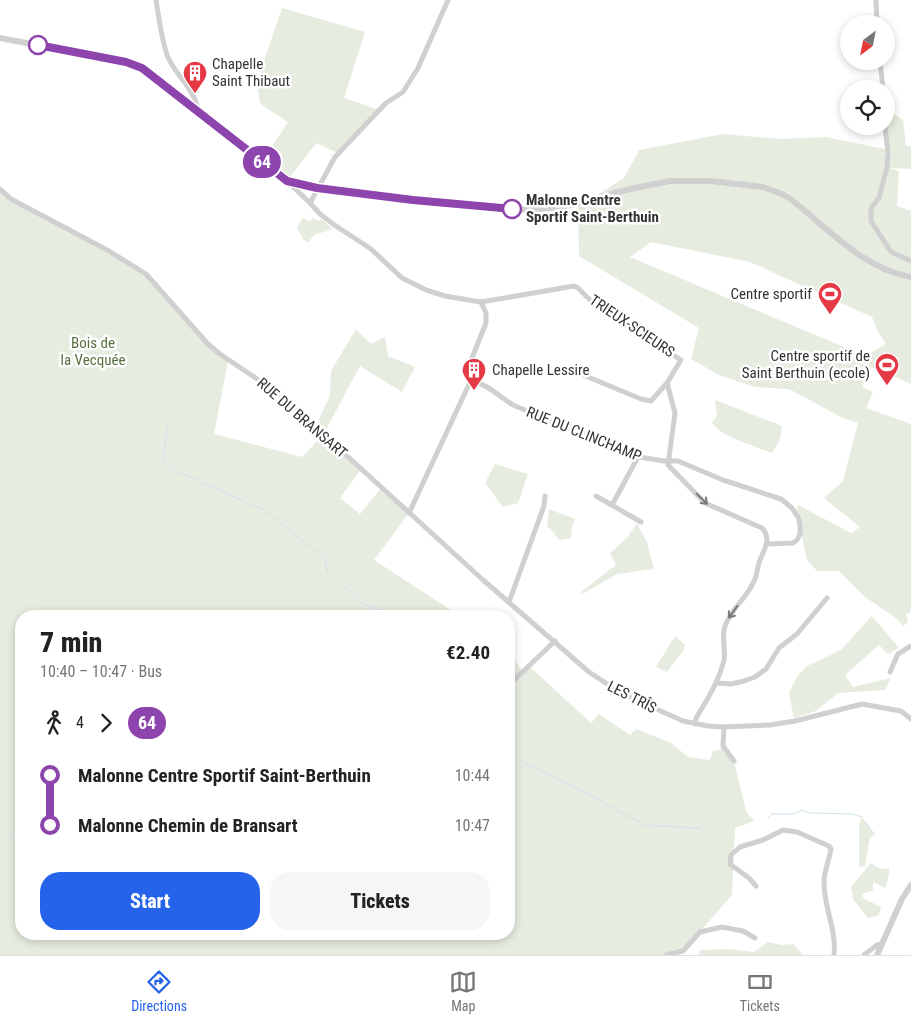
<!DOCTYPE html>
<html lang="en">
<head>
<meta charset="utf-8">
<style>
  body { margin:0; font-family:"Roboto Condensed",sans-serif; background:#f6f6f6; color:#222; height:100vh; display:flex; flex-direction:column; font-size:19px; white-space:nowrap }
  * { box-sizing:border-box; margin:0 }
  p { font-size:16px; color:#767676 }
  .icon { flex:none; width:28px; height:28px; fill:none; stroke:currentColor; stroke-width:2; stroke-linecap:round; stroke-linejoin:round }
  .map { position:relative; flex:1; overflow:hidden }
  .side { position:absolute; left:15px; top:610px; width:500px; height:330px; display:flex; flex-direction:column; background:#fff; border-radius:20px; box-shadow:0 2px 8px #0003 }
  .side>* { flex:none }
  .badge { padding:0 10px; border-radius:16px; font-size:18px; line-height:32px }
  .needle { width:32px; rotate:212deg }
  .buttons { position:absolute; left:840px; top:15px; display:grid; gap:10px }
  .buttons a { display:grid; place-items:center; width:55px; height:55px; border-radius:50%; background:#fff; box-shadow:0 2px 8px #0003; font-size:25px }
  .map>.badge { position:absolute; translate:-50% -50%; box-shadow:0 0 0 2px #fff }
  .legs { display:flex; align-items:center; gap:8px; height:55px; padding:0 25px; font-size:16px }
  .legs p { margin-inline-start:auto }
  .headline { display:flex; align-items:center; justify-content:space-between; height:85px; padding:0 25px }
  h1 { font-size:28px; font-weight:800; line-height:38px }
  .action { display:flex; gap:10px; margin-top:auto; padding:10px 25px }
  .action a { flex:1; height:58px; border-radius:20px; background:#2563eb; color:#fff; font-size:20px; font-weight:800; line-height:58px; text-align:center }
  .action a+a { background:#f6f6f6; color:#222 }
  ul { padding:0 25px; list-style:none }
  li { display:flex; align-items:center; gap:18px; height:50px; font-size:19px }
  li i { display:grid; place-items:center; width:8px; height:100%; margin:0 6px; background:currentColor }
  li i::after { content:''; width:12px; height:12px; margin:-6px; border:4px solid; border-radius:50%; background:#fff }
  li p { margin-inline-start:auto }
  li:first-child i { background:linear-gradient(#0000 50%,currentColor 0) }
  li:last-child i { background:linear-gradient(currentColor 50%,#0000 0) }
  .menu { display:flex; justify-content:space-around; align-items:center; height:70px; border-top:1px solid #e0e0e0; background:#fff; font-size:14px; color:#767676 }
  .menu a { display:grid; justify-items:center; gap:2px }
  .menu .on { color:#2563eb }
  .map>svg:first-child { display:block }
  .green { fill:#e6ecdf; fill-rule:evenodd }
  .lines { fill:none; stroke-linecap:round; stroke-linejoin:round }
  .stream { stroke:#cfe2ee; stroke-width:1 }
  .minor { stroke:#d0d0d0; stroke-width:5 }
  .tertiary { stroke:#d0d0d0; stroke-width:6 }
  .oneway { stroke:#7a7a7a }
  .line-1-casing { stroke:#fff; stroke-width:11 }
  .line-1 { stroke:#8e44ad; stroke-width:8 }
  .stop-1-dot { fill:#fff; stroke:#8e44ad; stroke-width:2.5 }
  .labels { text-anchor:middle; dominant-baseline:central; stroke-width:5; stroke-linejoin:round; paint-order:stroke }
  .poi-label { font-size:15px; fill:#333; stroke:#fff; text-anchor:start }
  .stop-label { font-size:15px; font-weight:bold; fill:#333; stroke:#fff; text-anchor:start }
  .street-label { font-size:15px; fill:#333; stroke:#fff }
  .park-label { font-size:15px; fill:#56703f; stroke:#fff }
</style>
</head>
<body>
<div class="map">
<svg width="911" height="955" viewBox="0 0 911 955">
  <rect width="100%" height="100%" fill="#fff"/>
  <g class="green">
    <polygon points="282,8 365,32 344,98 379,110 338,153 316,143 287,181 262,162 288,122 260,104 257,82"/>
    <path d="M 888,110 L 903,120 L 906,146 L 911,146 L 911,169 L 890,168 L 899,171 L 897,206 L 911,211 L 911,384 L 871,367 L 862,387 L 873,392 L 866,408 L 911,424 L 911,612 L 906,614 L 908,622 L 903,626 L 896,618 L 865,597 L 839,571 L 817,571 L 807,560 L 797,512 L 798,505 L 851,533 L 860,527 L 824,498 L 843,481 L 858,423 L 843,418 L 789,389 L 755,387 L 719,375 L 691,359 L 699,328 L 579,256 L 578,203 L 596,196 L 624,178 L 639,150 L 723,134 L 779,139 L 826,137 L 885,149 L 885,168 L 888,153 ZM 651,242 L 750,262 L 872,317 L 878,332 L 886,344 L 865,356 L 630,257 Z"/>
    <polygon points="0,189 11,199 146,274 199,334 228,361 214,434 302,457 323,435 319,419 330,396 331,371 356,329 371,344 385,337 388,356 415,367 402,392 360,366 323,435 361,469 340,498 360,514 381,488 409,513 374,560 460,616 21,616 21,934 509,934 509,650 522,671 530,667 591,723 599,714 630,735 636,729 671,743 688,757 710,760 713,751 724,748 734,761 746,811 754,821 735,828 732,895 683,951 668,955 0,955"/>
    <polygon points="303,218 309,222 313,218 319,221 321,219 333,229 314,235 308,243 303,239 297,227"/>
    <path d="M 715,400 L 782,426 L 780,440 L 772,453 C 758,447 717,436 712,422 L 717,416 Z"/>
    <polygon points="495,464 528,474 518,503 503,507 485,483"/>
    <polygon points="549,509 575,519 572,526 571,538 559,540 551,529 547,527"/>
    <polygon points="637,523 647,542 654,569 617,574 582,594 581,592 616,565 610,553 627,538"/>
    <polygon points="872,616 899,648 888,654 879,645 845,675 853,687 891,678 885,690 838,693 816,711 794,718 789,693 797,677 807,666 841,650"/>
    <polygon points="675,636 685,645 684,650 667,672 656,667"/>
    <polygon points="862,817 875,834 870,838 865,866 859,867 859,824"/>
    <polygon points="871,863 878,868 889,869 889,875 885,888 873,882 873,890 862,894 863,898 881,907 879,915 868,918 853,899 851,887"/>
    <polygon points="768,942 782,945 793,944 803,955 699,955 700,950 729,949 754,952"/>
  </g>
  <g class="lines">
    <g class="stream">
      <polyline points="167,466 163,456 168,427"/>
      <polyline points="170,468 264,510 324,558 328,572 362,603 379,610 386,616"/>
      <polyline points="509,750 514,758 582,791 645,825 699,828 708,823"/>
      <polyline points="768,818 772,814 792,814 802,810 810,813 853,814 862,817"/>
      <polyline points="866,822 871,830"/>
      <polyline points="0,845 17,828 21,821"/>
    </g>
    <g class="minor">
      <path d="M 156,0 C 159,18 161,37 167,55 C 174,74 195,89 198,110"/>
      <path d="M 448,0 L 418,68 L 403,92 L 386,103 L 335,157 L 310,203 L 321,215 L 336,226 L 371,249 L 402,278 L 426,290 L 445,296 L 481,302 L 574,286 L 578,288 L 591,301 L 681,360 L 667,383 L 675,413 L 668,465 L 705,503 L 762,528 C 773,540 763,550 759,563 C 757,569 757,576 754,581 C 747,598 731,609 725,626 C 721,637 726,649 724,660 C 719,681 707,700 696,718 L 695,724"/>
      <polyline points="876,0 877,24"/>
      <polyline points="880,61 883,89"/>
      <polyline points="885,126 888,153 887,167 879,198 871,208 871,221 891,252 911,261"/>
      <polyline points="287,181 310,203"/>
      <polyline points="0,189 11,199 109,251 146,274 208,344 220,354 278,393 482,579 589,672 621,693 683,721 708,726 724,727 770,725 795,721 862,704 901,711 911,719"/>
      <polyline points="581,374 641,399 651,401 667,383"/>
      <path d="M 471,380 C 488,385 499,396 513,405 L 633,456 L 664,461 L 678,461 L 723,480 L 781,499 L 792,508 L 799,519 L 800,526 L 800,534 L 797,540 L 793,543 L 767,544"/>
      <polyline points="596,496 641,522"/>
      <polyline points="612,505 638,457"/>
      <polyline points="409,513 471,380 467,375 468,368 486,323 486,313 481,302"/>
      <polyline points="509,602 544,506 545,496"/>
      <polyline points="890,672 898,654 911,646"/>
      <polyline points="512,682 555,641"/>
      <polyline points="716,683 731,684 744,681 755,677 766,669 779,648 797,634 827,598"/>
      <polyline points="724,727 723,746 734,761"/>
      <path d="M 756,886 L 749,878 L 730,864 L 731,855 L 740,847 L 763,840 L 783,830 L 797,832 L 829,846 L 831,849 C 829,860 825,870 824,880 C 823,906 837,930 834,955"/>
      <polyline points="666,955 683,951 700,932 722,927 743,931 755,938"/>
      <polyline points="864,955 877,945 882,944"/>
    </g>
    <g class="tertiary">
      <path d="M 0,38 L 126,62 L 147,71 L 287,181 L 317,188 L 453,204 L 528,210 L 562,207 L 630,189 L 670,181 L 711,181 L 763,187 L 782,194 L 792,200 C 828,229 864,269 911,277"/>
      <polyline points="877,955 902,899 911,885"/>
    </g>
  </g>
  <defs><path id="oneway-shaft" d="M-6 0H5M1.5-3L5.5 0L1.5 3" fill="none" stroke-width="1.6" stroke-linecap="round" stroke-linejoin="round" transform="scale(1.25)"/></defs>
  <g class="oneway">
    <use href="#oneway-shaft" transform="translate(702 499) rotate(44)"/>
    <use href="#oneway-shaft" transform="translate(733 612) rotate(126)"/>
  </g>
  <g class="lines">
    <defs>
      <polyline id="line-1" points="38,45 126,62 142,68 287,181 317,188 413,200 512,209"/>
    </defs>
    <use href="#line-1" class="line-1-casing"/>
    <use href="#line-1" class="line-1"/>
  </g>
  <defs>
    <symbol id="building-pin" viewBox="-11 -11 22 30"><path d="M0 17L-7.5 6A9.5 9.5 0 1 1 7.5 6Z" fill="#e63946" stroke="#fff"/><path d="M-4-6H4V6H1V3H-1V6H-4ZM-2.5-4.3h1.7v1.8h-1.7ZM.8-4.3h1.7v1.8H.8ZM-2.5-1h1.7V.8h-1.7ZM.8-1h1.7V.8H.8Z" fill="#fff"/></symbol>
    <symbol id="stadium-pin" viewBox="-11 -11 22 30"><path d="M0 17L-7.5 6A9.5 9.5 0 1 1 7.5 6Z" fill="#e63946" stroke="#fff"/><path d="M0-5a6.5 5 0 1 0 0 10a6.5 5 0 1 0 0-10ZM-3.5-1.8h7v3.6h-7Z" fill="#fff"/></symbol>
  </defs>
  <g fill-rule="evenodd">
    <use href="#building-pin" x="181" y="59" width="28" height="38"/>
    <use href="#stadium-pin" x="816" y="280" width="28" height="38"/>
    <use href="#stadium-pin" x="873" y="351" width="28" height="38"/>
    <use href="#building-pin" x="460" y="356" width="28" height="38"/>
  </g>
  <g class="stop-1-dot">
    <circle cx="38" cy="45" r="9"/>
    <circle cx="512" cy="209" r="9"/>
  </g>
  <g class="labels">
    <g class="poi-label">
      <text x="212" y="64">Chapelle<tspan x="212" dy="17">Saint Thibaut</tspan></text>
      <text x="812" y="294" text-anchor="end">Centre sportif</text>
      <text x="870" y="356" text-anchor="end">Centre sportif de<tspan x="870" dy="17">Saint Berthuin (ecole)</tspan></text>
      <text x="492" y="370">Chapelle Lessire</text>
    </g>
    <g class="stop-label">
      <text x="526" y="200">Malonne Centre<tspan x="526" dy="17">Sportif Saint-Berthuin</tspan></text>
    </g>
    <g class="street-label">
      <text transform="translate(632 326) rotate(34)">TRIEUX-SCIEURS</text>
      <text transform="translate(302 418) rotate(41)">RUE DU BRANSART</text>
      <text transform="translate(584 434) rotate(22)">RUE DU CLINCHAMP</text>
      <text transform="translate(632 697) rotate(27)">LES TRÎS</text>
    </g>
    <g class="park-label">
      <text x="93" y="343">Bois de<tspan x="93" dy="17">la Vecquée</tspan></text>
    </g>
  </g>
</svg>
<div class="buttons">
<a><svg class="needle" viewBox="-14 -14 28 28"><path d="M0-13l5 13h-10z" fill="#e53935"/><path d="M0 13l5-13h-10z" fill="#767676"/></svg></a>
<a><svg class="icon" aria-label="locate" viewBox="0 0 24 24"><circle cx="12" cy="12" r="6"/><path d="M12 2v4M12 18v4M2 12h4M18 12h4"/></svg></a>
</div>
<b class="badge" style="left:262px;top:162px;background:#8e44ad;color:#fff">64</b>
<section class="side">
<div class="headline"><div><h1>7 min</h1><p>10:40 – 10:47 · Bus</p></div><b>€2.40</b></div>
<div class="legs"><svg class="icon" aria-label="walk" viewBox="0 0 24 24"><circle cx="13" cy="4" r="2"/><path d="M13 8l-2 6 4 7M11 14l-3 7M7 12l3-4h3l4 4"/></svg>4<svg class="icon" aria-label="forward" viewBox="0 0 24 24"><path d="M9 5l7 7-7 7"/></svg><b class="badge" style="background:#8e44ad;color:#fff">64</b></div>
<ul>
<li><i style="color:#8e44ad"></i><b>Malonne Centre Sportif Saint-Berthuin</b><p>10:44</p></li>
<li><i style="color:#8e44ad"></i><b>Malonne Chemin de Bransart</b><p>10:47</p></li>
</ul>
<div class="action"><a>Start</a><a>Tickets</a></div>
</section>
</div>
<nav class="menu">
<a class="on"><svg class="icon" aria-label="directions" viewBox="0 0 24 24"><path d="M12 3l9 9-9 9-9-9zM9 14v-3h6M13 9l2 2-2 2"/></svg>Directions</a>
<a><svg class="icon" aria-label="map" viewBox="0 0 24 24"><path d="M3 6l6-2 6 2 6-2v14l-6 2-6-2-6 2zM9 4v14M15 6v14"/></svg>Map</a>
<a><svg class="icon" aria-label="tickets" viewBox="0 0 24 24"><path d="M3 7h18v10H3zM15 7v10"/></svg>Tickets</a>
</nav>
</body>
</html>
